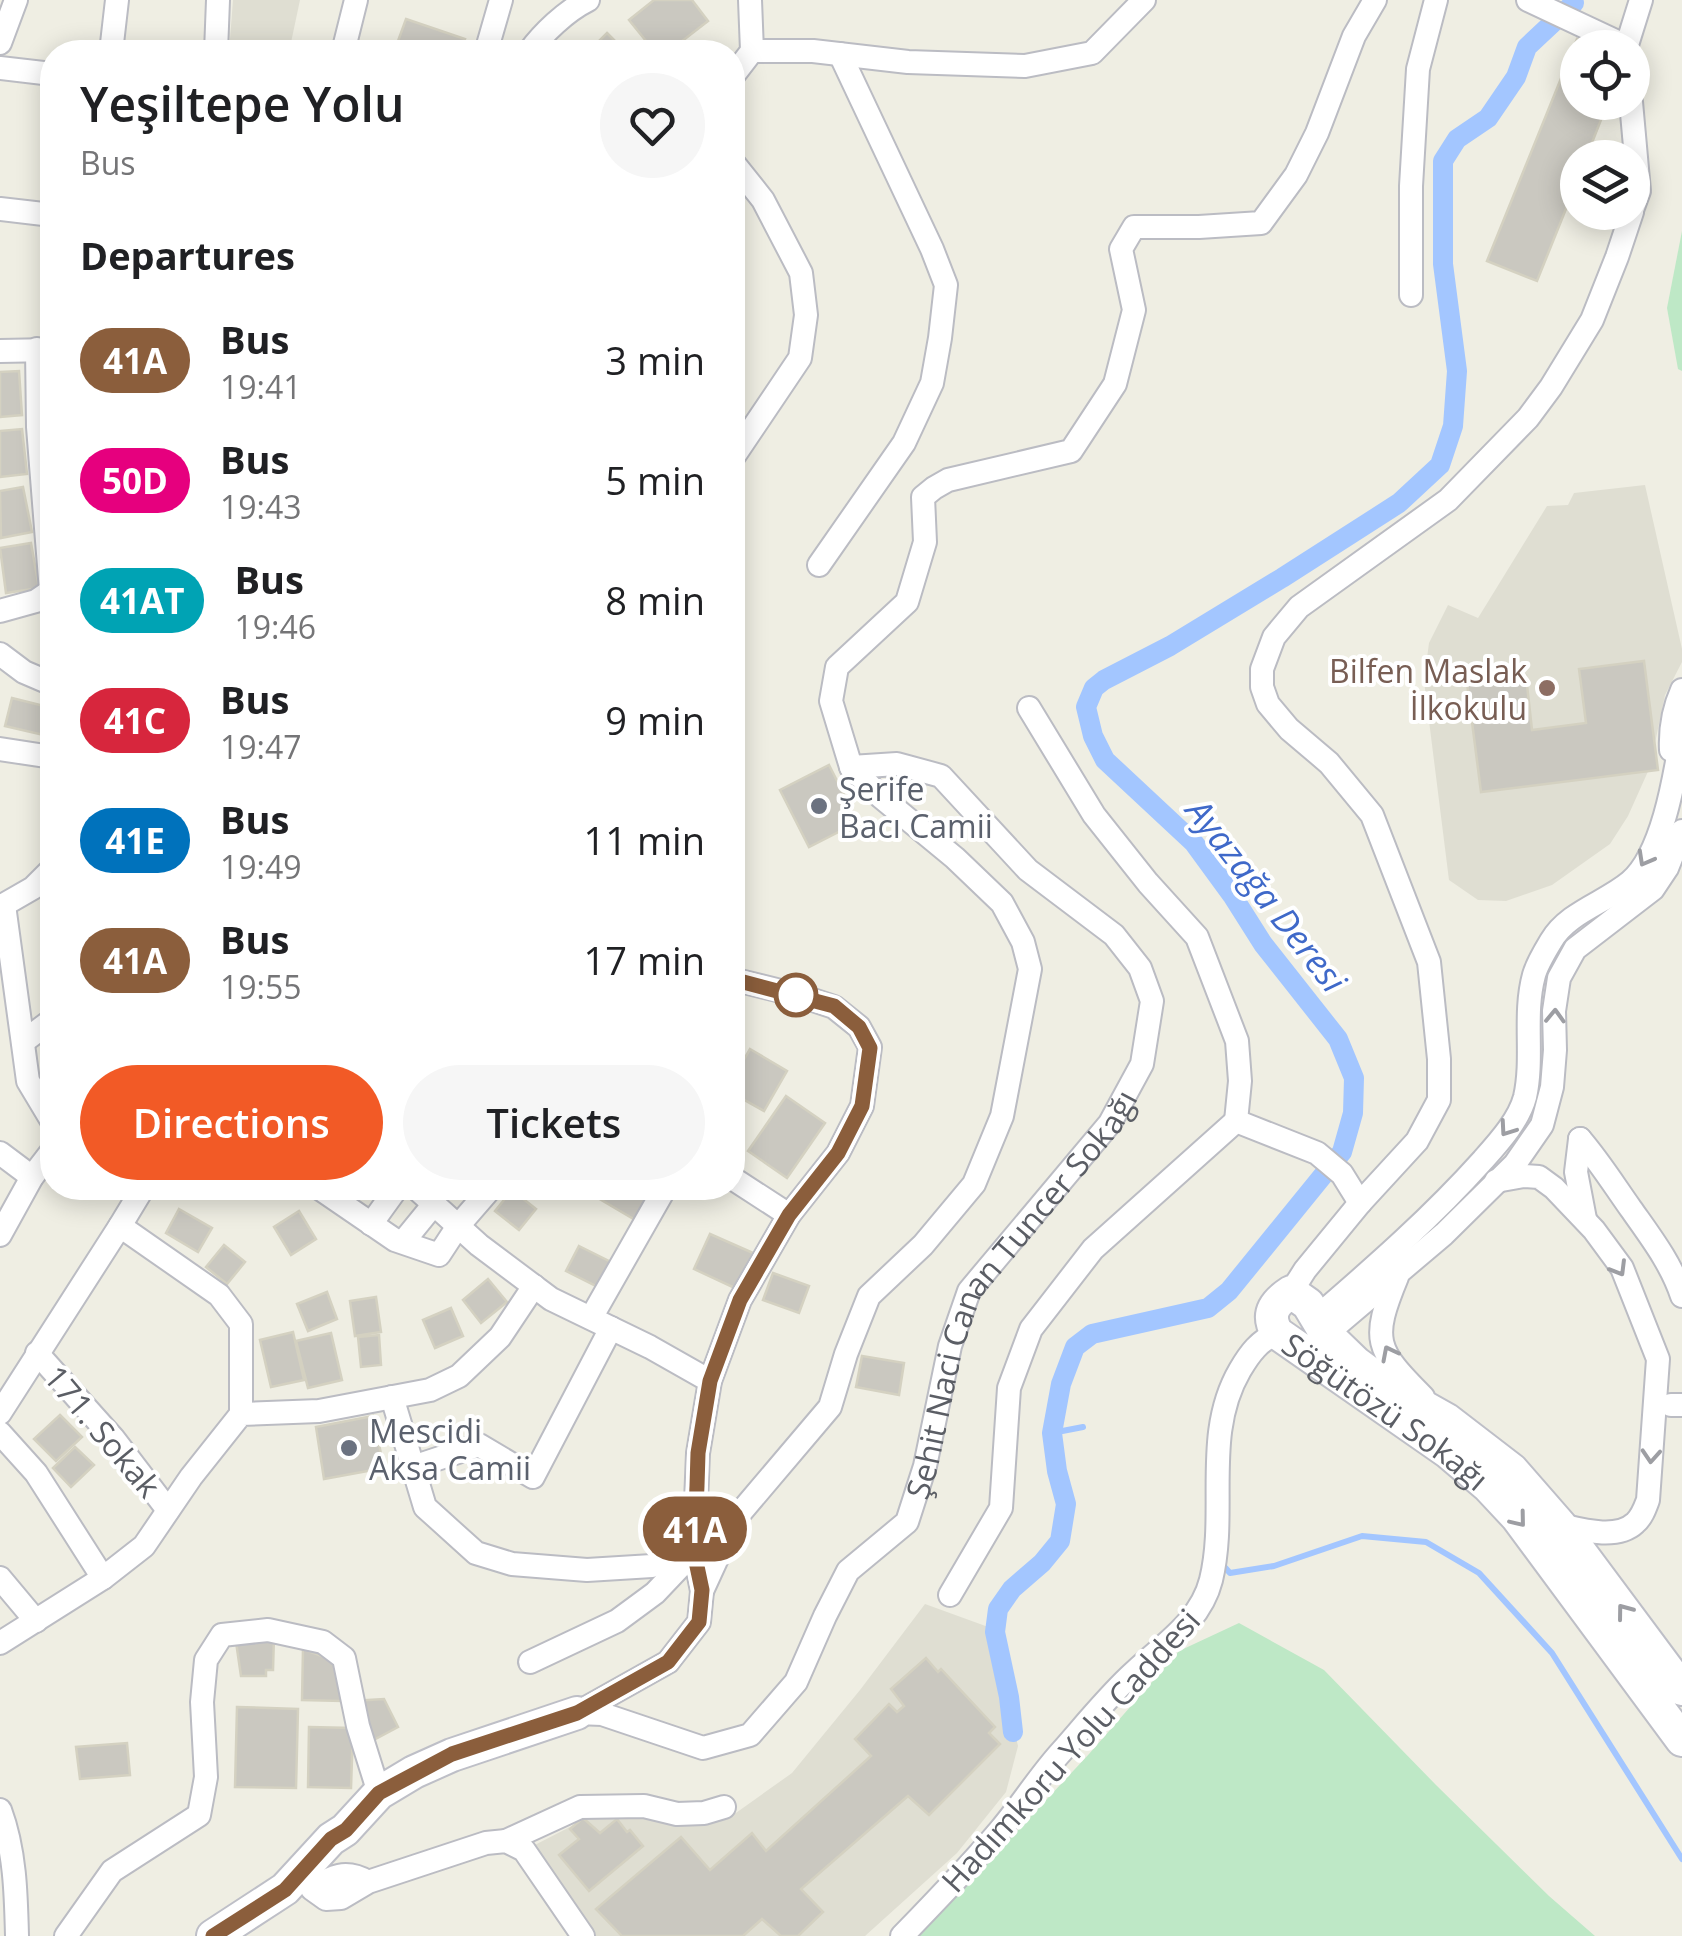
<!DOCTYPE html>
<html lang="en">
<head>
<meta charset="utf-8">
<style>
  body { margin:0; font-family:"Open Sans",sans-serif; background:#f6f6f6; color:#202124; height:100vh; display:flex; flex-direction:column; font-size:38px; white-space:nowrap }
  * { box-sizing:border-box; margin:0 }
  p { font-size:32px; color:#757577 }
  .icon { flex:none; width:55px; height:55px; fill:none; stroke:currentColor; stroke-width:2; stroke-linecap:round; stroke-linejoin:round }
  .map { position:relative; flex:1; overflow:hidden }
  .side { position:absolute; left:40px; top:40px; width:705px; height:1160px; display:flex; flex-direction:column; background:#fff; border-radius:40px; box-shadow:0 5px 25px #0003 }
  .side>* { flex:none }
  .badge { padding:0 20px; border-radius:32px; font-size:35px; line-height:65px }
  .fabs { position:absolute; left:1560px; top:30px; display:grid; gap:20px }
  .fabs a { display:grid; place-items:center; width:90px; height:90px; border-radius:50%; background:#fff; box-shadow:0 5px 25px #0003; font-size:50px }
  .map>.badge { position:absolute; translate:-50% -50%; box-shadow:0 0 0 5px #fff }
  h2 { padding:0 40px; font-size:38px; line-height:90px }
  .round { display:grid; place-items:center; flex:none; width:105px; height:105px; border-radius:52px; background:#f6f6f6 }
  .headline { display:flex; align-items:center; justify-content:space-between; height:170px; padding:0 40px }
  h1 { font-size:48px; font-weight:600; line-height:75px }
  .primary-button { display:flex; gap:20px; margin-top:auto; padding:20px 40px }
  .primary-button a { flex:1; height:115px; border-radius:60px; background:#f25a26; color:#fff; font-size:40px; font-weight:600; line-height:115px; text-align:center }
  .primary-button a+a { background:#f6f6f6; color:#202124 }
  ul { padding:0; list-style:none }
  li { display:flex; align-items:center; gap:30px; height:120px; padding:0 40px }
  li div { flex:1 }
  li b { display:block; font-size:38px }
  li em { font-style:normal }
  li .badge { min-width:110px; font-weight:700; text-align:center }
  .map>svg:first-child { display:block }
  .education { fill:#dfded2 }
  .green { fill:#bee8c6 }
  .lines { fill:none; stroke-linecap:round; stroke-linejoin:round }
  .stream { stroke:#a3c6ff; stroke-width:6 }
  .canal { stroke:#a3c6ff; stroke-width:20 }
  .building { fill:#cac8c0; stroke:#d4d1c1; stroke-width:2.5 }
  .street-casing { stroke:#bbbcc3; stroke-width:26 }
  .secondary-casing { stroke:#bebfc7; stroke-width:36 }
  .street { stroke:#fff; stroke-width:22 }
  .secondary { stroke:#fff; stroke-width:32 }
  .oneway { stroke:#9d9ea3 }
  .line-casing { stroke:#fff; stroke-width:22 }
  .line { stroke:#8b5e3c; stroke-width:15 }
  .education-dot { fill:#8d6e63; stroke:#fff; stroke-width:4 }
  .worship-dot { fill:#6b7280; stroke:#fff; stroke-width:4 }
  .stop-dot { fill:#fff; stroke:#8b5e3c; stroke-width:5 }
  .labels { text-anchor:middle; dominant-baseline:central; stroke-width:8; stroke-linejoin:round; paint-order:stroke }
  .education-label { font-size:32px; fill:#785e54; stroke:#fff; text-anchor:end }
  .worship-label { font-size:32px; fill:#5b616d; stroke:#fff; text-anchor:start }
  .street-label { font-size:32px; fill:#5b5e65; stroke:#fff }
  .water-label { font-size:35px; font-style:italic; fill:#3f69c9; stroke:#fff }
</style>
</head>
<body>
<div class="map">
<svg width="1682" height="1936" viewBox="0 0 1682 1936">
  <rect width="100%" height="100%" fill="#efeee3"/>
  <g class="education">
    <polygon points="233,0 300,0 289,52 229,52"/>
    <polygon points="1645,485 1682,649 1682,662 1665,695 1650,767 1628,816 1610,844 1552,885 1506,901 1478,900 1449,880 1424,681 1429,643 1448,605 1478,618 1547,506 1568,505 1574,493"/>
    <polygon points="925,1604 991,1628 1018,1746 1006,1792 957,1853 865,1936 596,1936 531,1847 595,1814 636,1812 676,1821 726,1820 792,1773 860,1690"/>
  </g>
  <g class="green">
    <polygon points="1682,231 1682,371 1678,369 1667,308"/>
    <polygon points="1239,1623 1324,1670 1436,1785 1549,1896 1595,1936 919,1936 1089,1754 1179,1651"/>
  </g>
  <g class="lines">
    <g class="stream">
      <polyline points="1574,3 1578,0"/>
      <polyline points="1052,1433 1083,1427"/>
      <polyline points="1221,1563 1230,1573 1274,1566 1362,1536 1426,1542 1479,1573 1552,1653 1682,1859"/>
    </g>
    <polyline class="canal" points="1013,1732 1009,1697 995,1632 998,1609 1012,1589 1042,1563 1060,1541 1066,1504 1057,1471 1052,1433 1061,1384 1075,1347 1092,1334 1208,1308 1229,1291 1342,1152 1353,1113 1354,1078 1338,1039 1263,944 1232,895 1194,843 1105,760 1093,736 1086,707 1094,688 1104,680 1170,646 1282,578 1399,503 1440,465 1453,426 1457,371 1443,264 1443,161 1457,139 1488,118 1516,77 1527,47 1574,3"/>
  </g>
  <g class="building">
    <polygon points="654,0 692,0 708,21 668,52 655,52 629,20"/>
    <polygon points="406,19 465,39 460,52 394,52"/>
    <polygon points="607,33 626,52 588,52"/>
    <polygon points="1577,39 1599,48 1578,48 1578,102 1608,102 1586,158 1578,158 1578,179 1537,281 1487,261"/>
    <polygon points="19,371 22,415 0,417 0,372"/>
    <polygon points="22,429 27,474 0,477 0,431"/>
    <polygon points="23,487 32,532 1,538 0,491"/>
    <polygon points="31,543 39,588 6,593 0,548"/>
    <polygon points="1644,661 1658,770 1481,792 1467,683 1526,676 1532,730 1586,723 1579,669"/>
    <polygon points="12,698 52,708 52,737 5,726"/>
    <polygon points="829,765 858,822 809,847 780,790"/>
    <polygon points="750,1049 787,1071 764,1111 732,1093 732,1080"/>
    <polygon points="786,1096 825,1123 787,1178 748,1151"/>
    <polygon points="581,1188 656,1188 637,1221"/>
    <polygon points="512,1190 536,1209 519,1230 495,1211"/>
    <polygon points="179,1209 212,1228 198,1252 166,1233"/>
    <polygon points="299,1211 316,1239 291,1255 274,1227"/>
    <polygon points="710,1234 753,1253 737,1289 694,1269"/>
    <polygon points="224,1245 245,1262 227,1284 206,1267"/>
    <polygon points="579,1246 615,1264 602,1289 566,1271"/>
    <polygon points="773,1273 809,1286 799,1313 763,1300"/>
    <polygon points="488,1279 507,1302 481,1323 463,1300"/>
    <polygon points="327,1292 337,1319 308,1331 297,1304"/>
    <polygon points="376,1297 381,1332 355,1336 350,1301"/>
    <polygon points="451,1308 463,1336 435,1348 423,1320"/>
    <polygon points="293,1332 304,1380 271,1387 260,1340"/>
    <polygon points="331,1333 342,1380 308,1388 296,1341"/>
    <polygon points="379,1335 381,1365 361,1367 358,1337"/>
    <polygon points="862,1356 904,1363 899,1395 856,1387"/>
    <polygon points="60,1415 82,1437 56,1461 34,1439"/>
    <polygon points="373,1416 384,1468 324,1479 316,1427"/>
    <polygon points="75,1447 94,1465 71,1487 53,1468"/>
    <polygon points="235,1635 274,1636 273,1670 266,1670 266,1676 241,1676"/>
    <polygon points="303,1649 343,1664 342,1701 302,1700"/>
    <polygon points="926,1658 938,1672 941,1669 995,1727 989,1733 1000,1744 929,1815 908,1796 801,1889 823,1912 798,1936 781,1936 762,1919 743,1936 622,1936 596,1909 681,1837 710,1870 752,1833 766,1851 871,1756 855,1739 889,1704 897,1712 904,1706 891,1689"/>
    <polygon points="384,1699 398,1727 368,1743 353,1701"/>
    <polygon points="237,1707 298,1709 296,1788 235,1787"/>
    <polygon points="309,1727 353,1728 351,1788 308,1787"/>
    <polygon points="127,1743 130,1775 80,1779 76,1747"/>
    <polygon points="583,1818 600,1833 617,1819 627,1832 630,1830 643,1846 589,1891 559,1855 579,1839 570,1829"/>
  </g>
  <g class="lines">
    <defs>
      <g id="street">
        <polyline points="1528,0 1626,46"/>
        <polyline points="0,43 16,0"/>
        <polyline points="1626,48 1641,0"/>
        <polyline points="752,51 813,51 908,62 1025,66 1092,53 1144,0"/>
        <polyline points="111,52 117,0"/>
        <polyline points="216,52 218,0"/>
        <polyline points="343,52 356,0"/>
        <polyline points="486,52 501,0"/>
        <path d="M 529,52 C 543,33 566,11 588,0"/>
        <polyline points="0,68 52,74"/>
        <polyline points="732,77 752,51 750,0"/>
        <polyline points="1631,102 1639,191 1632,210"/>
        <polyline points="732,161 763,200 801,273 806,315 800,358 732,459"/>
        <polyline points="0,209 52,215"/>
        <polyline points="1411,295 1411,186 1418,69 1436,0"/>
        <polyline points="37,349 38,427 51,591"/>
        <polyline points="0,351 51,350"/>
        <polyline points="819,565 904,443 932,383 940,338 946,285 932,249 840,54"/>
        <polyline points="0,611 36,601 52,590"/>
        <polyline points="0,654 24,672 52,684"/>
        <polyline points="1029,708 1094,815 1148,883 1197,937 1237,1041 1240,1081 1236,1121"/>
        <polyline points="0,749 52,757"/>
        <path d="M 1671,750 C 1670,729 1673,710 1682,690"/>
        <polyline points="4,905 28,1081 52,1121"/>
        <polyline points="0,907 33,888 52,869"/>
        <polyline points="23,1042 52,1020"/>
        <polyline points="1236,1121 1317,1153 1342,1174 1360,1203"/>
        <path d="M 1580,1139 C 1599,1161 1614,1185 1631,1209 C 1650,1236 1671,1263 1682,1296"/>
        <polyline points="1580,1139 1576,1172 1585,1219"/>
        <polyline points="0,1153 32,1177"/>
        <polyline points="732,1178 789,1215"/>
        <path d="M 1496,1181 L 1524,1176 L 1539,1177 L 1554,1188 L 1594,1230 L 1622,1268 L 1658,1359 L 1648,1500 C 1645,1508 1642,1517 1635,1523 C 1617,1540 1582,1530 1560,1525"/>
        <polyline points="319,1188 395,1240 439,1255 458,1226 491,1188"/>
        <polyline points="416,1188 479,1245 551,1299 650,1347 710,1381"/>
        <polyline points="371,1224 397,1188"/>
        <polyline points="120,1226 219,1295 241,1324 241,1414"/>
        <polyline points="0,1235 32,1177 52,1151"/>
        <polyline points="403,1242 434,1204"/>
        <path d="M 1397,1277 C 1371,1340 1375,1349 1423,1397"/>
        <polyline points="1291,1292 1305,1270 1360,1203 1417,1141 1439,1100 1439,1059 1429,962 1372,815 1329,763 1289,729 1268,704 1262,687 1262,669 1274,637 1299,607 1448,500 1528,418 1551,387 1592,320 1617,257 1632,212"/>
        <path d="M 1317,1317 C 1375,1267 1432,1217 1483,1160 C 1499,1142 1519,1120 1525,1097 C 1534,1057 1523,1015 1534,975 C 1537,964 1545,951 1551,941 C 1568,912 1605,903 1630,882 C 1663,854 1675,775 1682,733"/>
        <polyline points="591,1318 665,1188"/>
        <polyline points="1326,1334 1444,1234 1515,1164 1542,1125 1552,1087 1555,1050 1554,1011 1559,978 1575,949 1653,889 1667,868 1682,831"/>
        <polyline points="37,1353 113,1438 168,1510"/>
        <polyline points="392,1397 425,1507 476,1553 512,1564 587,1570 652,1566 694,1551"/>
        <polyline points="1671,1405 1682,1405"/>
        <polyline points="0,1413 120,1226 143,1188"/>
        <polyline points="0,1433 36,1473 103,1578"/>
        <polyline points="413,1467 479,1445 533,1477 611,1328"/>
        <polyline points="0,1578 36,1621"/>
        <polyline points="702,1591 735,1519 830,1407 846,1354 869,1296 923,1245 974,1184 1002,1116 1030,969 1023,942 1002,903 955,858 881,797 851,767 831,701 837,667 907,602 925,542 923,497 934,488 948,480 1071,451 1115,384 1134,310 1121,249 1134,227 1199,227 1261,223 1296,175 1317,133 1354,36 1375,0"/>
        <polyline points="950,1595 1001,1508 1009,1388 1031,1329 1093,1249 1236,1121"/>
        <polyline points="0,1643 103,1578 144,1546 191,1477 241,1414 319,1411 430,1390 459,1376 500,1337 534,1286"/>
        <polyline points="530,1662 617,1621 655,1593 692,1554"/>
        <path id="s1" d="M 577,1713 L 602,1714 L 703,1748 L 750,1735 L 796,1682 L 825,1616 L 848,1571 L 907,1522 L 925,1466 L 950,1346 L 969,1291 L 1110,1123 L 1142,1064 L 1152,1001 L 1140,968 L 1114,935 L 1028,870 L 941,776 L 897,764 L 851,767"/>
        <polyline points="577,1713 668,1662 699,1622 702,1591 694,1551 698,1453 710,1381 740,1300 789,1215 838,1153 862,1106 870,1047 859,1027 834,1007 801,996 732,979"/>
        <path d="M 0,1810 C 15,1850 16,1894 17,1936"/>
        <polyline points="506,1841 580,1807 644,1806 677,1814 704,1813 724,1807"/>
        <path d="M 368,1882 C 346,1869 332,1876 312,1889 L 326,1899 L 341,1898 L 368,1882 L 486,1843 L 506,1841 L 524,1850 L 583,1936"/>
        <polyline points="66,1936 112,1871 199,1815 206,1777 202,1702 206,1660 222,1635 268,1630 323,1642 344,1658 358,1726 379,1793"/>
        <path d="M 902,1936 C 936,1901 970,1866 1001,1829 C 1022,1804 1040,1775 1062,1751 C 1084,1726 1105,1700 1129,1677 C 1159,1647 1200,1624 1211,1580 C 1228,1510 1202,1435 1240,1370 C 1250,1353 1259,1341 1277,1333"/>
      </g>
      <g id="secondary">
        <path id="s2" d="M 1682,1689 L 1560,1525 L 1512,1470 L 1447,1420 L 1390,1388 L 1356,1363 L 1326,1334 L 1308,1304 L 1291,1292 C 1274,1303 1266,1314 1277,1333 L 1448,1452 L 1488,1486 L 1517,1517 L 1682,1740"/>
        <polyline points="213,1936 285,1889 331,1839 345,1830 379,1793 414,1772 452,1755 577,1713"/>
      </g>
    </defs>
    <use href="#street" class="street-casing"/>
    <use href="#secondary" class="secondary-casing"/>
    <use href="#street" class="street"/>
    <use href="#secondary" class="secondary"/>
  </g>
  <defs><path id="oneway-chevron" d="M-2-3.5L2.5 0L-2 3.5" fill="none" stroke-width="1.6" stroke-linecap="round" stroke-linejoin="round" transform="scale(2.5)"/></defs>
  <g class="oneway">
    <use href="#oneway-chevron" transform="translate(1645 859) rotate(119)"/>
    <use href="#oneway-chevron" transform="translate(1555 1016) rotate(-88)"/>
    <use href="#oneway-chevron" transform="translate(1507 1129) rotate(125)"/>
    <use href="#oneway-chevron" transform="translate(1619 1269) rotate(59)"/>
    <use href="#oneway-chevron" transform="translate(1389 1353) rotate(-117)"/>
    <use href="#oneway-chevron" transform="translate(1651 1456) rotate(94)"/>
    <use href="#oneway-chevron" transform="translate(1519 1520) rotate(51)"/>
    <use href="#oneway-chevron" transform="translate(1624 1611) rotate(-127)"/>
  </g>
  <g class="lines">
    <defs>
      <polyline id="line" points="213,1936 285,1890 331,1839 346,1830 379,1793 452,1754 577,1713 668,1662 699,1622 702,1590 694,1552 697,1486 698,1453 710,1381 740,1300 789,1215 838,1153 862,1106 870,1048 859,1027 834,1006 732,979"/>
    </defs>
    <use href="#line" class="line-casing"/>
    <use href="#line" class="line"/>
  </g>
  <circle class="education-dot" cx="1547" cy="688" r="10"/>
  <g class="worship-dot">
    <circle cx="819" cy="806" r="10"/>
    <circle cx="349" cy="1448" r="10"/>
  </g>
  <circle class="stop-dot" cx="796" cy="995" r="20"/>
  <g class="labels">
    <g class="education-label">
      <text x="1527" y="670">Bilfen Maslak<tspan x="1527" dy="37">İlkokulu</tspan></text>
    </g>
    <g class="worship-label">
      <text x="839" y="788">Şerife<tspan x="839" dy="37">Bacı Camii</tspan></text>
      <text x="369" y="1430">Mescidi<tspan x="369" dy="37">Aksa Camii</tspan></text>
    </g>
    <g class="street-label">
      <text stroke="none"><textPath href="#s1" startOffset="710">Şehit Naci Canan Tuncer Sokağı</textPath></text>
      <text stroke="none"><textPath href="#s2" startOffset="748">Söğütözü Sokağı</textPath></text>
      <text transform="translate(103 1431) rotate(50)">171. Sokak</text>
      <text transform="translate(1070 1750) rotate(-48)">Hadımkoru Yolu Caddesi</text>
    </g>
    <g class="water-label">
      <text transform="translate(1267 895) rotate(52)">Ayazağa Deresi</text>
    </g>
  </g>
</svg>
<div class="fabs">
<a><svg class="icon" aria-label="locate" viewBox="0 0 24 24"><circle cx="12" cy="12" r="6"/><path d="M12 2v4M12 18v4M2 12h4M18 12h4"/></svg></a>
<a><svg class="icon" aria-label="layers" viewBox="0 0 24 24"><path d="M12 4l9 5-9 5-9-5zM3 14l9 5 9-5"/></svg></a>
</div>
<b class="badge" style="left:695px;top:1529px;background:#8b5e3c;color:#fff">41A</b>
<section class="side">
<div class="headline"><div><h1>Yeşiltepe Yolu</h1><p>Bus</p></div><a class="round"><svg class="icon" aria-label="heart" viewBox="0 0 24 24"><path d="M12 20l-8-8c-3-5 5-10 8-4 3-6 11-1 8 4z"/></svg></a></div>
<h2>Departures</h2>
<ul>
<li><span class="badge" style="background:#8b5e3c;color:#fff">41A</span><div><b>Bus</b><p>19:41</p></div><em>3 min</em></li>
<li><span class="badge" style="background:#e6007e;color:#fff">50D</span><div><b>Bus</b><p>19:43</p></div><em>5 min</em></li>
<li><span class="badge" style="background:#00a3b4;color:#fff">41AT</span><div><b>Bus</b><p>19:46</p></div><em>8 min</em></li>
<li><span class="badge" style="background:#d7263d;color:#fff">41C</span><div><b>Bus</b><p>19:47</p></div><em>9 min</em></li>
<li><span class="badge" style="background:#0072bc;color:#fff">41E</span><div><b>Bus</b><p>19:49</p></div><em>11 min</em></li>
<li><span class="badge" style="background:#8b5e3c;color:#fff">41A</span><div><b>Bus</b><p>19:55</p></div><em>17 min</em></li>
</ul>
<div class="primary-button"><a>Directions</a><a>Tickets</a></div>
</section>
</div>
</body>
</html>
